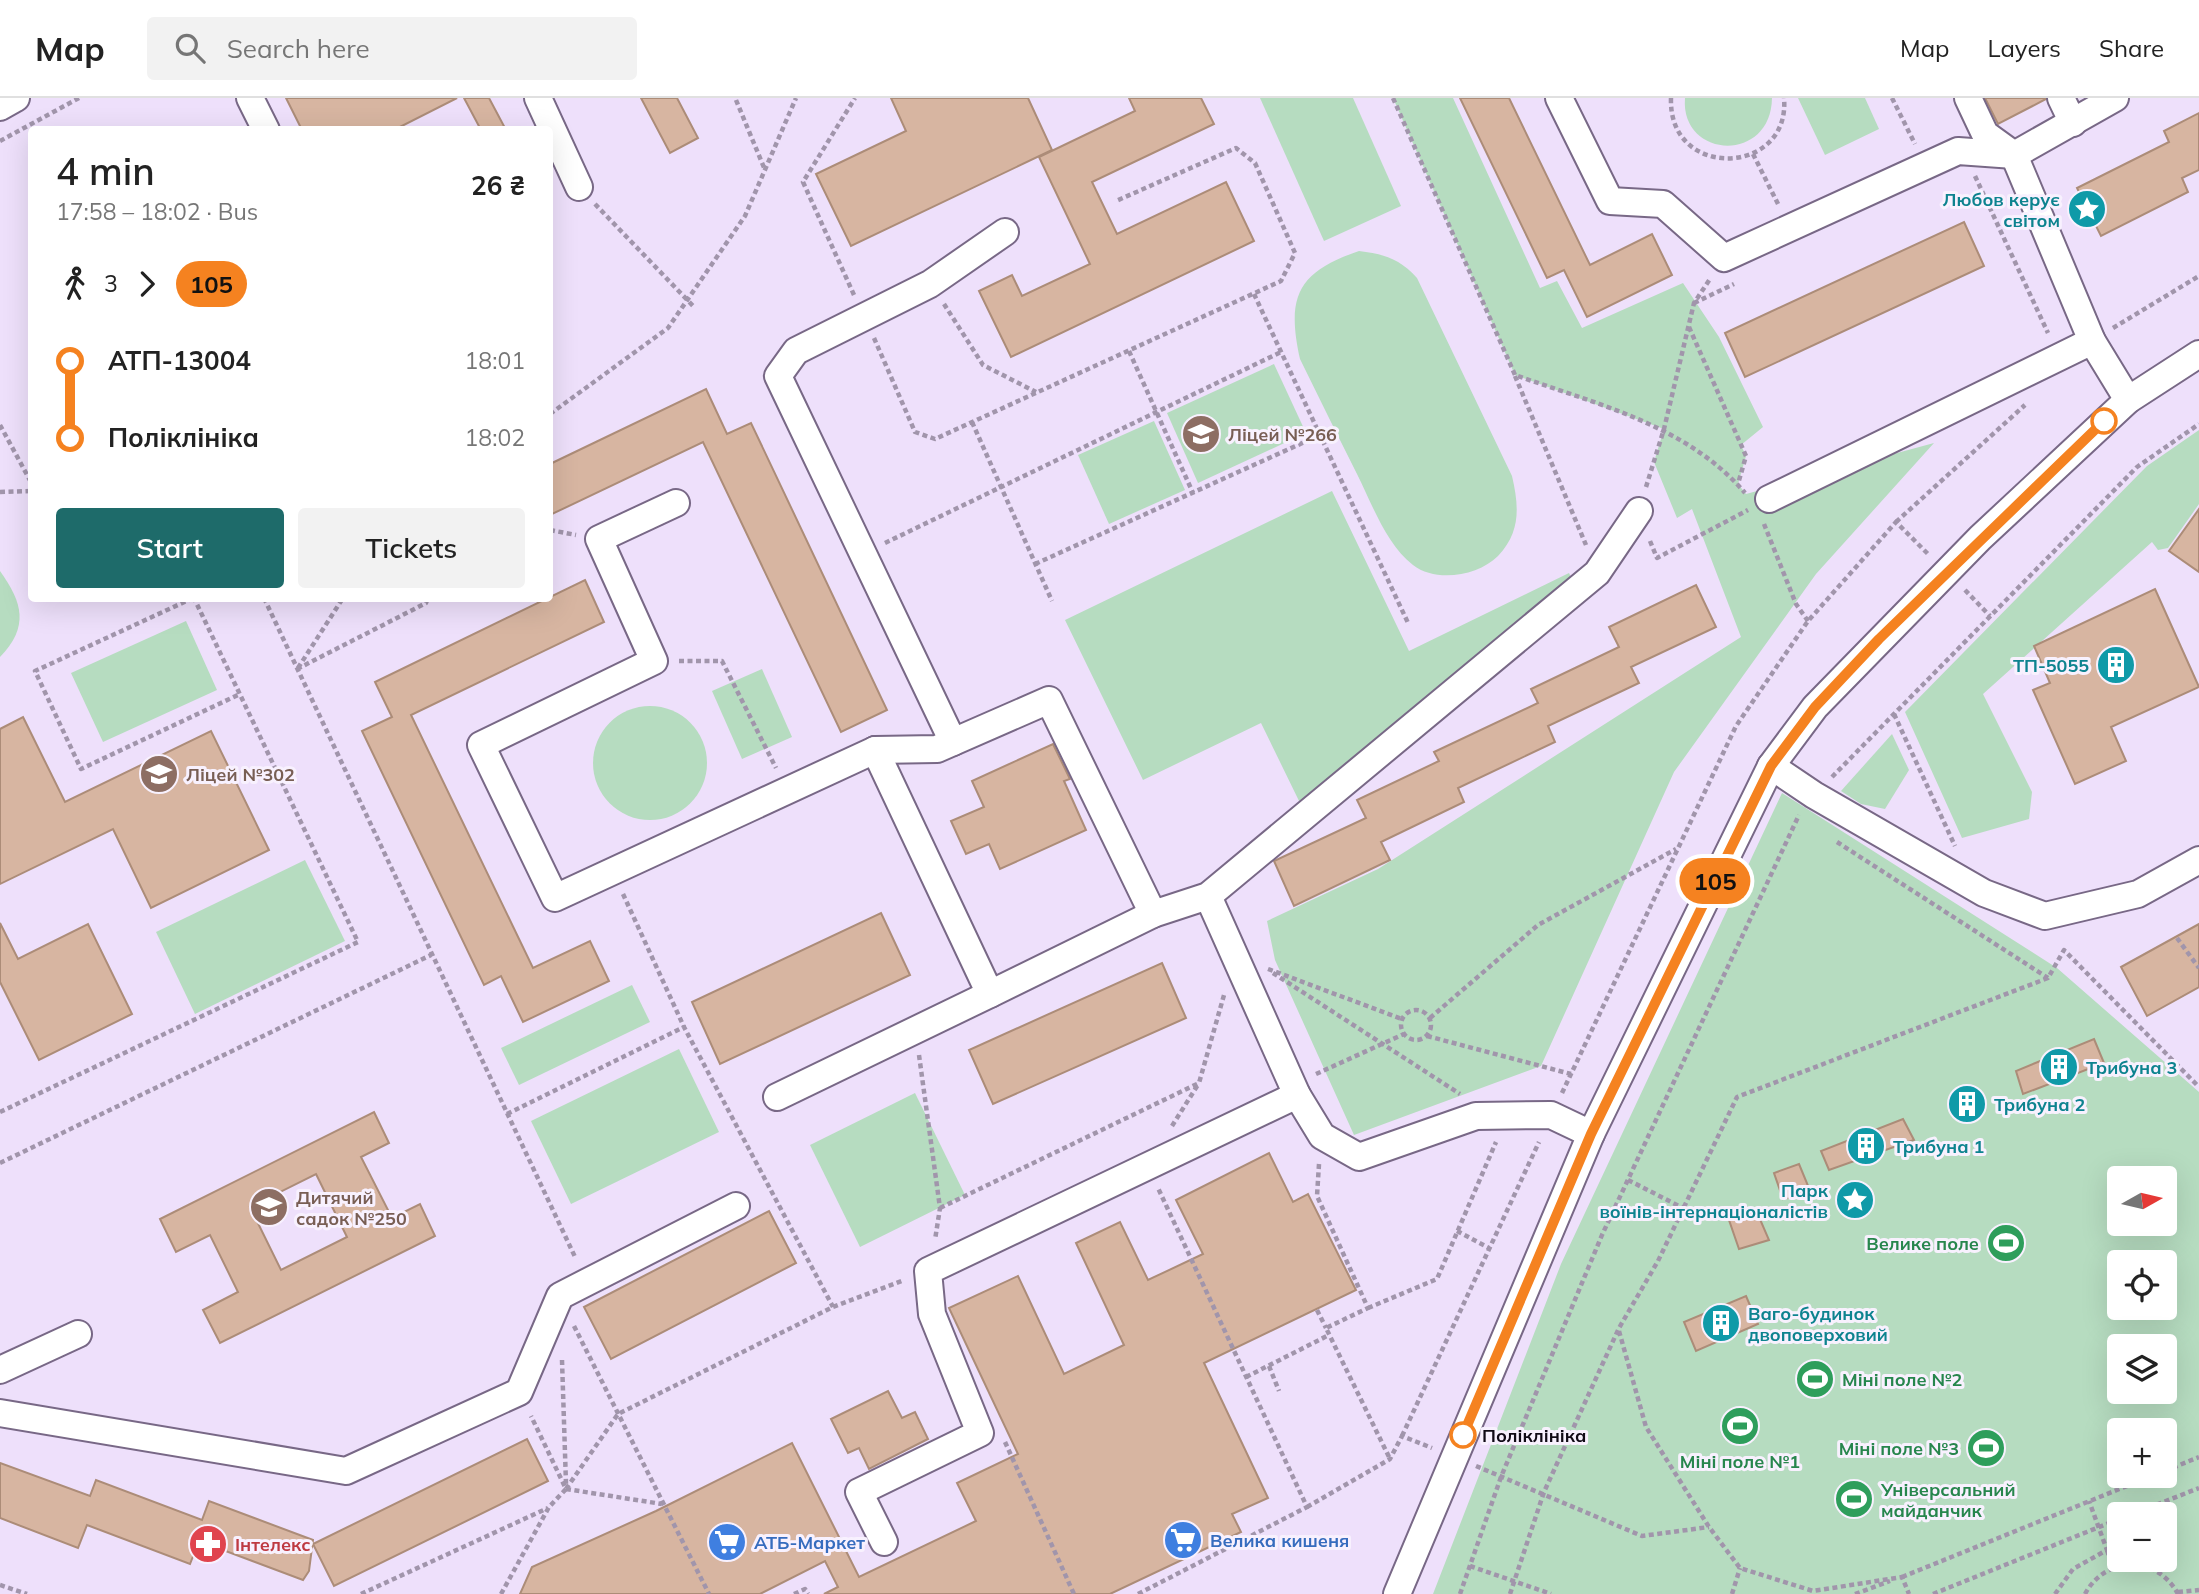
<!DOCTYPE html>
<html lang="en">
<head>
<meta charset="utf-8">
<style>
  body { margin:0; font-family:Mulish,sans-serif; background:#f2f2f2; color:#222; height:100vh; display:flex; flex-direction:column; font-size:26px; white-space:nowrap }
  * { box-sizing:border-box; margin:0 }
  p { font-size:23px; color:#767676 }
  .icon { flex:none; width:38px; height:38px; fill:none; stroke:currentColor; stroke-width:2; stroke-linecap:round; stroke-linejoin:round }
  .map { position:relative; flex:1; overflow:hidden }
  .side { position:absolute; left:28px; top:28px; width:525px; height:476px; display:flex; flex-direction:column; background:#fff; border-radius:7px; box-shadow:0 7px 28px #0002 }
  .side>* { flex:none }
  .badge { padding:0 14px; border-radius:23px; font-size:24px; line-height:46px }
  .needle { width:46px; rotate:82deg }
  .controls { position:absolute; left:2107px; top:1068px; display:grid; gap:14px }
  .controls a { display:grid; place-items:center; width:70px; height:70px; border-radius:7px; background:#fff; box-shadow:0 7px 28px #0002; font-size:35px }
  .map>.badge { position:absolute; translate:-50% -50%; box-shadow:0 0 0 4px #fff }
  .legs { display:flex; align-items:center; gap:10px; height:77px; padding:0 28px; font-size:23px }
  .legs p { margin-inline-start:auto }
  .headline { display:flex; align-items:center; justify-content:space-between; height:119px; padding:0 28px }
  h1 { font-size:38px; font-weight:600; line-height:52px }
  .action { display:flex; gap:14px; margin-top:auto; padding:14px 28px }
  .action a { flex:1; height:80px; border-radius:7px; background:#1e6b6a; color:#fff; font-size:28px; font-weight:600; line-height:80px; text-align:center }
  .action a+a { background:#f2f2f2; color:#222 }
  ul { padding:0 28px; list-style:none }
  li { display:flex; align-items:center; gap:24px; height:77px; font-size:26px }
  li i { display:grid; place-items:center; width:10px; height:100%; margin:0 9px; background:currentColor }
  li i::after { content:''; width:18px; height:18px; margin:-9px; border:5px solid; border-radius:50%; background:#fff }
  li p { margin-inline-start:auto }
  li:first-child i { background:linear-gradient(#0000 50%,currentColor 0) }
  li:last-child i { background:linear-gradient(currentColor 50%,#0000 0) }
  header { display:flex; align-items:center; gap:42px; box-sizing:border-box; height:98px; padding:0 35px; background:#fff; border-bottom:2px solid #e0e0e0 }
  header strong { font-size:33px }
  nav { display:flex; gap:38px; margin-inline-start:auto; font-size:24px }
  .search { width:490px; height:63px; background:#f2f2f2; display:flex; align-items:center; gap:18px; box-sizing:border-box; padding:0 24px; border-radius:7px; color:#767676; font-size:26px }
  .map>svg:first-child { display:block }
  .green { fill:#b6dcc0; fill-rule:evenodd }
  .building { fill:#d7b5a1; stroke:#ac8c78; stroke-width:2; fill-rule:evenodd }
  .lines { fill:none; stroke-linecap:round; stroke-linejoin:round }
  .minor-casing { stroke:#786886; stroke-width:30 }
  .path { stroke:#a195ab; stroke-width:4.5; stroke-dasharray:5 3.5; stroke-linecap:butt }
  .minor { stroke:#fff; stroke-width:26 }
  .line-1-casing { stroke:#fff; stroke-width:16 }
  .line-1 { stroke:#f58220; stroke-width:10 }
  .stop-1-dot { fill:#fff; stroke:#f58220; stroke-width:3.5 }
  .labels { text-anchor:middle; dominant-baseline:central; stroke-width:6; stroke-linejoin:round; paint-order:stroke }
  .culture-label { font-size:18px; font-weight:bold; fill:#0d838f; stroke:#f8f1fe; text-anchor:start }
  .education-label { font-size:18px; font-weight:bold; fill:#785e54; stroke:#f8f1fe; text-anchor:start }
  .leisure-label { font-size:18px; font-weight:bold; fill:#27864d; stroke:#f8f1fe; text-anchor:end }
  .stop-label { font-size:18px; font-weight:bold; fill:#100a15; stroke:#f8f1fe; text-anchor:start }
  .shop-label { font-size:18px; font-weight:bold; fill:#366cbe; stroke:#f8f1fe; text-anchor:start }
  .health-label { font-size:18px; font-weight:bold; fill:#be3a42; stroke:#f8f1fe; text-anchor:start }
</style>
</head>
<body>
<header>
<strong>Map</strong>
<div class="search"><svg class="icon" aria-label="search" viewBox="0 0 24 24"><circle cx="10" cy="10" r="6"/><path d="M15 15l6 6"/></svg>Search here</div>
<nav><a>Map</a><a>Layers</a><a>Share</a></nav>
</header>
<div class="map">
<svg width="2199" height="1496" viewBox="0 0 2199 1496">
  <rect width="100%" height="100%" fill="#eee0fb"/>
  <g class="green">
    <polygon points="1260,0 1353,0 1401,108 1324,143"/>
    <polygon points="1393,0 1453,0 1540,190 1557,183 1582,230 1683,185 1719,239 1763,329 1741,347 1746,358 1738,386 1746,396 1934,345 1816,476 1674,674 1541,968 1354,1037 1275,862 1267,823 1378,771 1741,539 1692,411 1677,420 1654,364 1664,331 1515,277"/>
    <path d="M 1685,0 L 1772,0 C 1771,66 1680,61 1685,0 Z"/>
    <polygon points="1798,0 1865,0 1879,31 1825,57"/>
    <path d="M 1359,153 C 1384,156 1400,161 1417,180 L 1512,378 C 1519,408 1521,434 1498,458 C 1478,478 1436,485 1413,467 C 1386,446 1372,406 1357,376 C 1338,338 1319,300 1300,261 C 1286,198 1298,174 1359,153 Z"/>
    <polygon points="1274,266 1306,335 1198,385 1167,315"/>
    <polygon points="1154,323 1185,392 1109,426 1078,357"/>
    <polygon points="2199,332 2199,406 2168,450 2158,452 2152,444 1983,596 2032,694 2029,721 1962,740 1905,614 2147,368"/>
    <polygon points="1332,393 1409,553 1569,475 1576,490 1300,705 1261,625 1143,682 1065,522"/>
    <path d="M 0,473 C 23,505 29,529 0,559 Z"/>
    <polygon points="186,523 217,592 103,644 71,575"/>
    <polygon points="762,571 792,639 742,661 712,593"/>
    <circle cx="650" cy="665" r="57"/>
    <polygon points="1892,636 1909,672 1885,711 1861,706 1841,693"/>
    <path d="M 1782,695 L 2057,870 L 2199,994 L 2199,1496 L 1433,1496 L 1561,1166 ZM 2119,1080 L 2165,1080 L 2165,1125 L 2119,1125 ZM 2119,1164 L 2165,1164 L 2165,1209 L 2119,1209 ZM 2119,1248 L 2165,1248 L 2165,1293 L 2119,1293 ZM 2119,1332 L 2165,1332 L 2165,1377 L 2119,1377 ZM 2119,1416 L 2165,1416 L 2165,1461 L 2119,1461 Z"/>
    <polygon points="305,762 345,843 195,916 156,834"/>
    <polygon points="632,887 650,924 519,987 501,950"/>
    <polygon points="679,951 719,1034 571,1106 531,1023"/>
    <polygon points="915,995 965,1097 860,1149 810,1047"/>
  </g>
  <g class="building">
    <polygon points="286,0 457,0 394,32 302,32"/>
    <polygon points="464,0 489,0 506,32 481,32"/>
    <polygon points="641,0 677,0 698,40 670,55"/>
    <polygon points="891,0 1028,0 1052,52 851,148 816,76 906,33"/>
    <polygon points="1129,0 1201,0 1214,26 1092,84 1117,136 1226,84 1254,143 1011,259 979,193 1012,177 1022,198 1090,166 1039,59 1135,13"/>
    <polygon points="1460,0 1509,0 1590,167 1652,136 1672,177 1587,219 1564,172 1547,180"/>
    <polygon points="1985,0 2045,0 2046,1 1998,26"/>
    <polygon points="2199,15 2199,72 2182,80 2188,94 2101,138 2077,90 2169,44 2164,33"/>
    <polygon points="1964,124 1984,168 1745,279 1725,235"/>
    <polygon points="706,291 727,336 751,325 887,612 841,634 703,344 550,417 550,366"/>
    <polygon points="2199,411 2199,474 2169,453"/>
    <polygon points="585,482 604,524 411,617 533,870 590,843 609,883 523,924 501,878 484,887 362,633 392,619 375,584"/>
    <polygon points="1696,487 1716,529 1631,569 1639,585 1548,628 1555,644 1458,690 1464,704 1381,744 1390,762 1294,808 1274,763 1366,720 1357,702 1439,663 1434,654 1538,605 1531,591 1619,549 1609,529"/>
    <polygon points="2155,491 2199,589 2111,629 2126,663 2075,686 2033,592 2050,585 2034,548"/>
    <polygon points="23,619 65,704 211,633 269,752 151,810 113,731 0,786 0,631"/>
    <polygon points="1053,646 1070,681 1064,683 1086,732 1000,771 989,746 966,756 951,723 984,709 972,683"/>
    <polygon points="881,815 910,877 720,966 692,904"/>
    <polygon points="0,825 18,861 88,826 132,916 39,962 0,884"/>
    <polygon points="2199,826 2199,889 2147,918 2121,869"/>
    <polygon points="1162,865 1186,920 993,1006 969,952"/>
    <polygon points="2094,941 2104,965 2023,996 2016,973"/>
    <path d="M 374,1014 L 389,1045 L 361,1059 L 392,1120 L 420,1106 L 435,1138 L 220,1245 L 203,1212 L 238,1194 L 210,1137 L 176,1154 L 160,1121 ZM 316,1076 L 347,1139 L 281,1172 L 250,1109 Z"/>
    <polygon points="1903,1021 1914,1042 1829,1072 1821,1053"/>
    <polygon points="1269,1055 1293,1104 1308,1096 1356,1192 1204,1265 1268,1400 1232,1416 1241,1434 1110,1496 824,1496 838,1489 825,1463 760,1496 520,1496 532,1469 656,1413 792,1345 859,1479 976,1423 957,1385 1018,1356 949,1210 1018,1178 1064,1276 1124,1247 1076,1145 1120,1124 1148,1182 1203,1156 1176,1102"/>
    <polygon points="1799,1066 1811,1095 1783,1101 1774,1075"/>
    <polygon points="1756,1112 1769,1142 1739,1151 1729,1122"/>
    <polygon points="769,1113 796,1165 611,1261 584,1209"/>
    <polygon points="1746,1198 1758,1226 1696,1253 1684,1224"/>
    <polygon points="888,1293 902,1320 915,1314 928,1341 869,1371 859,1350 848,1355 831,1321"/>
    <polygon points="527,1341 548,1383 334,1488 313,1446"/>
    <polygon points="0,1365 90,1398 96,1382 202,1422 209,1403 313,1442 309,1473 303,1482 199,1443 190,1466 87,1427 78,1450 0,1420"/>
  </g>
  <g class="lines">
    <defs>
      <g id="minor">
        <polyline points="250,0 266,32"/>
        <polyline points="538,0 579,89"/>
        <polyline points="1559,0 1610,103 1663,106 1724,160 1958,53 2014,57 2115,0"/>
        <polyline points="1968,0 1985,36 2014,57 2092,243 2128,302"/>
        <polyline points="2061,0 2073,25"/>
        <polyline points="0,9 16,0"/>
        <polyline points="1769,401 2092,243"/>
        <polyline points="676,405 599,441 654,563 481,647 555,800 875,652 937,651 1049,602 1153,816"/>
        <polyline points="953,644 778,278 796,253 930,186 1005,134"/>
        <polyline points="875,652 990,896 1153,816 1208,798 1597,475 1639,413"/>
        <polyline points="1771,668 1814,697 1984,795 2045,818 2138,796 2199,762"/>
        <polyline points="1208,798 1297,997 1322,1038 1359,1059 1476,1018 1551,1017 1591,1036"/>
        <polyline points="777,999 990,896"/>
        <polyline points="0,1272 78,1236"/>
        <polyline points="0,1315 346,1373 519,1294 560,1198 736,1108"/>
        <polyline points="884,1444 859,1394 980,1335 932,1216 928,1173 1297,997"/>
        <polyline points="1397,1496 1591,1036 1771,668 1815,609 1980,440 2128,302 2199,256"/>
      </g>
    </defs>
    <use href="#minor" class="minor-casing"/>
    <g class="path">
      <path d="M 1393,0 L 1515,277 C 1596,306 1687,327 1745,395"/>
      <path d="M 1671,0 C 1668,83 1791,78 1784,0"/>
      <polyline points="1892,0 1915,46"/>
      <polyline points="736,2 765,72"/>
      <polyline points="0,43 79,0"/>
      <polyline points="1753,56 1779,108"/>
      <polyline points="1975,78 2048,235"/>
      <polyline points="595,106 694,209"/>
      <polyline points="1254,196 1409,527"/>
      <polyline points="854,197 803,84 855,0"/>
      <polyline points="1694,205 1734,186"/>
      <polyline points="944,206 983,267 1036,294"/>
      <polyline points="1689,229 1746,358 1738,386"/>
      <polyline points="2113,230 2199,178"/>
      <polyline points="874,240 915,334 935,341 1281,183 1295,155 1255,65 1236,50 1116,103"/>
      <polyline points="1129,253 1193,395"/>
      <polyline points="1515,278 1586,447"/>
      <polyline points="550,316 668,230 745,118 796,0"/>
      <polyline points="972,324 1052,503"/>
      <polyline points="0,327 32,386"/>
      <polyline points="1646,389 1664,331 1694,205 1710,181"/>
      <polyline points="0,394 32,393"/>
      <polyline points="1896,424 2025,307"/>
      <polyline points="1764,426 1796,506 1808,523"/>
      <polyline points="550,432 576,437"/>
      <polyline points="1650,443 1657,460 1748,412"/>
      <polyline points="885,445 1281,254"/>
      <polyline points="1035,466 1320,337"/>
      <polyline points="1965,492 1990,518"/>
      <polyline points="193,500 35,573 81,671 240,596"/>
      <polyline points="264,500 576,1161"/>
      <polyline points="679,563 722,563 776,670"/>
      <polyline points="298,570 343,500"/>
      <polyline points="297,571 426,505 428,500"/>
      <polyline points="1894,616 1955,748"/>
      <polyline points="1832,679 2137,369 2199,326"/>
      <polyline points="1837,744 2048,880"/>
      <polyline points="623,796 684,929"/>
      <polyline points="2177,840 2199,870"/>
      <polyline points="1268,871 1402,921"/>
      <polyline points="1273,875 1460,996"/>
      <circle cx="1416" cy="927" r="15"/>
      <polyline points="1430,920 1538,827 1676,751"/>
      <polyline points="1427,938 1571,976"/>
      <polyline points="919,957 940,1110 935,1142"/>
      <polyline points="1316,976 1404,936"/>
      <polyline points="1562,995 1736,628 1808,523 1896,424 1929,457"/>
      <polyline points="0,1014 358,844 194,500"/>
      <polyline points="507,1016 684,929 833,1209"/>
      <polyline points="1172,1028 1199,985"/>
      <polyline points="0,1065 431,857"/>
      <polyline points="1319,1066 1317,1098 1368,1210 1326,1230 1390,1361"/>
      <polyline points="1628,1082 1683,1110"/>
      <polyline points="940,1110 1199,985 1224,897"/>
      <polyline points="1457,1133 1489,1150"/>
      <polyline points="1368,1210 1437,1181 1496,1044"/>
      <polyline points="1317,1212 1326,1230"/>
      <polyline points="574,1228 709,1496"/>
      <polyline points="1619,1233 1646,1329 1709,1429 1740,1470 1813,1493 1902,1479 1909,1496"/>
      <polyline points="562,1262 566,1386"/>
      <polyline points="1269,1268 1279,1293"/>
      <polyline points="1246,1279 1329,1237"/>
      <polyline points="1402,1338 1539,1044"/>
      <polyline points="1005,1344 1074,1496"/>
      <polyline points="1476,1368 1642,1438 1709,1429"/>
      <polyline points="2165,1373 2199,1359"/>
      <polyline points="566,1391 618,1316 833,1209 904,1182"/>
      <polyline points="566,1391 662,1406"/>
      <polyline points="1307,1409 1390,1361 1402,1338 1432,1350"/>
      <polyline points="2133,1416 2199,1390"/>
      <polyline points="2107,1452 2113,1470"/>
      <polyline points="1470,1468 1551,1496"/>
      <polyline points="1902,1479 2154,1377"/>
      <polyline points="0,1487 27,1496"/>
      <polyline points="2178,1494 2199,1492"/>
      <polyline points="361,1496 548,1410"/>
      <polyline points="501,1496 549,1409 566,1391 531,1318"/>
      <polyline points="794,1496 805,1491 808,1496"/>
      <polyline points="1138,1496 1307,1409 1158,1090"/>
      <polyline points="1460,1496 1501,1379 1602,1137 1799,717"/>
      <polyline points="1510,1496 1544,1394 1619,1230 1658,1163 1737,999 2048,880 2064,852 2199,989"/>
      <polyline points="1732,1496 1740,1470"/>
      <polyline points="1855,1496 1890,1483"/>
      <polyline points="1933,1496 2119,1421"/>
      <polyline points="2055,1496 2073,1471 2107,1452 2089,1403"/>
      <path d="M 2085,1496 C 2106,1457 2157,1457 2178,1496"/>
    </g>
    <use href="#minor" class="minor"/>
  </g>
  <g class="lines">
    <defs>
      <polyline id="line-1" points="1463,1337 1591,1036 1771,668 1815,609 1879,541 2104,323"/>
    </defs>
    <use href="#line-1" class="line-1-casing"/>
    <use href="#line-1" class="line-1"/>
  </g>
  <defs>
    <symbol id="sight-disc" viewBox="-11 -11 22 22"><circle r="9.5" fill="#0f9aa8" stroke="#f8f1fe"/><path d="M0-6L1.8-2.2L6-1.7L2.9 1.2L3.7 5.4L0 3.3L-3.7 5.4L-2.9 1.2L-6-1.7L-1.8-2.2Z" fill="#fff"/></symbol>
    <symbol id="school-disc" viewBox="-11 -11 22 22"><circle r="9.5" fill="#8d6e63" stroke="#f8f1fe"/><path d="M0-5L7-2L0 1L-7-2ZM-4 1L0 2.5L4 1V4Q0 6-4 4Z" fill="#fff"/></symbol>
    <symbol id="building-disc" viewBox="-11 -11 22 22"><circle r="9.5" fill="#0f9aa8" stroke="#f8f1fe"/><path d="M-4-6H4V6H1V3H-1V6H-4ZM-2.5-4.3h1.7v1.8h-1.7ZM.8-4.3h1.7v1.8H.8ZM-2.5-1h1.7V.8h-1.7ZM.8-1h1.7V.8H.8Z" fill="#fff"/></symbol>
    <symbol id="stadium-disc" viewBox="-11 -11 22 22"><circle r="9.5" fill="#2e9e5b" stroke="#f8f1fe"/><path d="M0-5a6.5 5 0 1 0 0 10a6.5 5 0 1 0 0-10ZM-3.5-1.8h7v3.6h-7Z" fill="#fff"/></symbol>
    <symbol id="supermarket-disc" viewBox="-11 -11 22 22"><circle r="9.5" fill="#3f7fe0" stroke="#f8f1fe"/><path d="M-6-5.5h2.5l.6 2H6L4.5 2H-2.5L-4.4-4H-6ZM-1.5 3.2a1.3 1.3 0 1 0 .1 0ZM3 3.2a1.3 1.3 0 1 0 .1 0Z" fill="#fff"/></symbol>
    <symbol id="pharmacy-disc" viewBox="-11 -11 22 22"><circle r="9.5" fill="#e0444e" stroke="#f8f1fe"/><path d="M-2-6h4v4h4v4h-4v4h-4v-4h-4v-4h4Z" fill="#fff"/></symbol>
  </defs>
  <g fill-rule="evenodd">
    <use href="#sight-disc" x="2065" y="89" width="44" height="44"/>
    <use href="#school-disc" x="1179" y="314" width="44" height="44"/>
    <use href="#building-disc" x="2094" y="545" width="44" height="44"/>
    <use href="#school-disc" x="137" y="654" width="44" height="44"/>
    <use href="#building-disc" x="2037" y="947" width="44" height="44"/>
    <use href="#building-disc" x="1945" y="984" width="44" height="44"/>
    <use href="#building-disc" x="1844" y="1026" width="44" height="44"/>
    <use href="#sight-disc" x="1833" y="1080" width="44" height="44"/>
    <use href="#school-disc" x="247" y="1087" width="44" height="44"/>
    <use href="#stadium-disc" x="1984" y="1123" width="44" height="44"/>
    <use href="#building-disc" x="1699" y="1203" width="44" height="44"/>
    <use href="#stadium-disc" x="1793" y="1259" width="44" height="44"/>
    <use href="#stadium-disc" x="1718" y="1306" width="44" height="44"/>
    <use href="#stadium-disc" x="1964" y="1328" width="44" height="44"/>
    <use href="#stadium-disc" x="1832" y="1379" width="44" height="44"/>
    <use href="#supermarket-disc" x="1161" y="1420" width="44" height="44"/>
    <use href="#supermarket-disc" x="705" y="1422" width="44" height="44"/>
    <use href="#pharmacy-disc" x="186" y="1424" width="44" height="44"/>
  </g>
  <g class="stop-1-dot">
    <circle cx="2104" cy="323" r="12"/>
    <circle cx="1463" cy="1337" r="12"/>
  </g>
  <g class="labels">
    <g class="culture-label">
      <text x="2060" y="101" text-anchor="end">Любов керує<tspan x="2060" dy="21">світом</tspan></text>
      <text x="2089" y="567" text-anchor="end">ТП-5055</text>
      <text x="2086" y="969">Трибуна 3</text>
      <text x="1994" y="1006">Трибуна 2</text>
      <text x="1893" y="1048">Трибуна 1</text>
      <text x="1828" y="1092" text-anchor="end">Парк<tspan x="1828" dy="21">воїнів-інтернаціоналістів</tspan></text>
      <text x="1748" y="1215">Ваго-будинок<tspan x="1748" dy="21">двоповерховий</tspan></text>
    </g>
    <g class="education-label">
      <text x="1228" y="336">Ліцей №266</text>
      <text x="186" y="676">Ліцей №302</text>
      <text x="296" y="1099">Дитячий<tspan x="296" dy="21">садок №250</tspan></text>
    </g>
    <g class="leisure-label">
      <text x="1979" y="1145">Велике поле</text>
      <text x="1842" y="1281" text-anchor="start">Міні поле №2</text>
      <text x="1959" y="1350">Міні поле №3</text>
      <text x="1740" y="1363" text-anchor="middle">Міні поле №1</text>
      <text x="1881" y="1391" text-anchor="start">Універсальний<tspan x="1881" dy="21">майданчик</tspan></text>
    </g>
    <g class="stop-label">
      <text x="1482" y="1337">Поліклініка</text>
    </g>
    <g class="shop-label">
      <text x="1210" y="1442">Велика кишеня</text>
      <text x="754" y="1444">АТБ-Маркет</text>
    </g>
    <g class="health-label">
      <text x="235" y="1446">Інтелекс</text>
    </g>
  </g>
</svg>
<div class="controls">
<a><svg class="needle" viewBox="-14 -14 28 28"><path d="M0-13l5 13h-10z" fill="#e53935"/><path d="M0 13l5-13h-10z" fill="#767676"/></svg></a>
<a><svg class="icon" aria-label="locate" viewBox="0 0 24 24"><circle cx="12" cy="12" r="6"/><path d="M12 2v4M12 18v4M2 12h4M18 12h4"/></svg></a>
<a><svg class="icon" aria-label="layers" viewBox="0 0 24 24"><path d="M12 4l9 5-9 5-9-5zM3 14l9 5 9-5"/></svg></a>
<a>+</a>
<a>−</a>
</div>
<b class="badge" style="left:1715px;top:783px;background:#f58220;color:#111">105</b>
<section class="side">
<div class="headline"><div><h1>4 min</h1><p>17:58 – 18:02 · Bus</p></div><b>26 ₴</b></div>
<div class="legs"><svg class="icon" aria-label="walk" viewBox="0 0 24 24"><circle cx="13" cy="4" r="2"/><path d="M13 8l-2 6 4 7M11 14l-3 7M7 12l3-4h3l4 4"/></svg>3<svg class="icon" aria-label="forward" viewBox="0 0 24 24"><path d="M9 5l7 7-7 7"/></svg><b class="badge" style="background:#f58220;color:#111">105</b></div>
<ul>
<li><i style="color:#f58220"></i><b>АТП-13004</b><p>18:01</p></li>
<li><i style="color:#f58220"></i><b>Поліклініка</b><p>18:02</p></li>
</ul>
<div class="action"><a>Start</a><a>Tickets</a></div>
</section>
</div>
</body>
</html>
